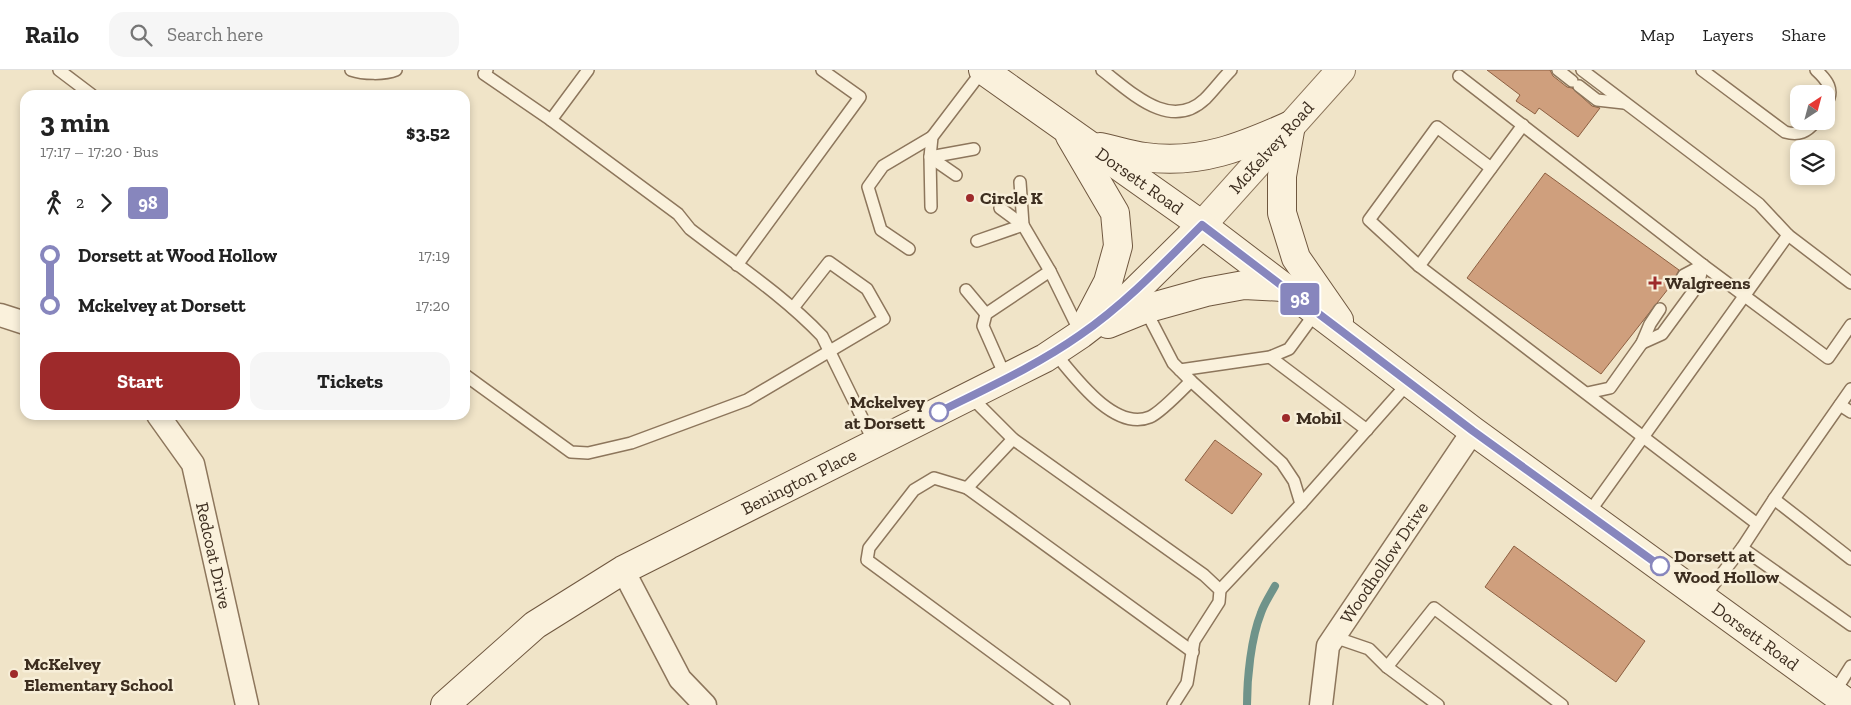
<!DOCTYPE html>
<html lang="en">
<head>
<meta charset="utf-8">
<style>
  body { margin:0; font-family:"Zilla Slab",serif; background:#f6f6f6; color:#222; height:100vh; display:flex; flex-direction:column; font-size:19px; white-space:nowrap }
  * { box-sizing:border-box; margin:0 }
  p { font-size:16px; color:#767676 }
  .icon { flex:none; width:28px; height:28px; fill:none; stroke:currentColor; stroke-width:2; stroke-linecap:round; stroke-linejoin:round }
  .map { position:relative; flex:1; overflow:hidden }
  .panel { position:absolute; left:20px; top:20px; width:450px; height:330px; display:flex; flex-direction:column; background:#fff; border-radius:15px; box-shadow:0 2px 8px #0003 }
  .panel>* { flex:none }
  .badge { padding:0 10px; border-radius:4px; font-size:18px; line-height:32px }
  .needle { width:32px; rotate:36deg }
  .fabs { position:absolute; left:1790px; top:15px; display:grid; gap:10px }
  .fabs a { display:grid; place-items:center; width:45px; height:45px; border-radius:10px; background:#fff; box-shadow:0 2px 8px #0003; font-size:25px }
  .map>.badge { position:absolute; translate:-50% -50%; box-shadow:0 0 0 2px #fff }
  .legs { display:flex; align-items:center; gap:8px; height:55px; padding:0 20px; font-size:16px }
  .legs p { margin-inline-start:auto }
  .head { display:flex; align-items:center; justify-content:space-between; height:85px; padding:0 20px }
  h1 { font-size:28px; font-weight:700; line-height:38px }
  .cta { display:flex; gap:10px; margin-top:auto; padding:10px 20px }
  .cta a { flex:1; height:58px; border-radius:15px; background:#9e2a2b; color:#fff; font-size:20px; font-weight:700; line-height:58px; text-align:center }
  .cta a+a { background:#f6f6f6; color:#222 }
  ul { padding:0 20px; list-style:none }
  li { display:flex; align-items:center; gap:18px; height:50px; font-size:19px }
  li i { display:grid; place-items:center; width:8px; height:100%; margin:0 6px; background:currentColor }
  li i::after { content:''; width:12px; height:12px; margin:-6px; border:4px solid; border-radius:50%; background:#fff }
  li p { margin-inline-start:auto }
  li:first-child i { background:linear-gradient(#0000 50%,currentColor 0) }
  li:last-child i { background:linear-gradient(currentColor 50%,#0000 0) }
  header { display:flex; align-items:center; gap:30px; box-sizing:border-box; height:70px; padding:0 25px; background:#fff; border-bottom:1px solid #e0e0e0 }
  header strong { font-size:24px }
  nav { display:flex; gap:28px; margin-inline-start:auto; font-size:18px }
  .search { width:350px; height:45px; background:#f6f6f6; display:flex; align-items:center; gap:12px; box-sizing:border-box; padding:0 18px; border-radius:15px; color:#767676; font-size:19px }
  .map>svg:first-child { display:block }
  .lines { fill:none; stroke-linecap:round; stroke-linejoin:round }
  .stream { stroke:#6f938a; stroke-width:8 }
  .building { fill:#cf9f7d; stroke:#8d5f41 }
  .service-casing { stroke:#8d765c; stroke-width:14 }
  .minor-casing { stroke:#8d765c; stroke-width:25 }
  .tertiary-casing { stroke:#8d765c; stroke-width:30 }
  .secondary-casing { stroke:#6f573f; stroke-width:30 }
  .service { stroke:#faf1dc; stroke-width:11 }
  .minor { stroke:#faf1dc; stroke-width:22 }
  .tertiary { stroke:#faf1dc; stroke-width:28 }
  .secondary { stroke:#faf1dc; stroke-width:28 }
  .line-1-casing { stroke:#fff; stroke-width:11 }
  .line-1 { stroke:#8786bd; stroke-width:8 }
  .poi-dot { fill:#9e2a2b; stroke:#f7eed8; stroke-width:2 }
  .stop-1-dot { fill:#fff; stroke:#8786bd; stroke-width:2.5 }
  .labels { text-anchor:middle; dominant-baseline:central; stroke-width:5; stroke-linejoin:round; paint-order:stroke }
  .street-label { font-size:18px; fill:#3d2e20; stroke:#f7eed8 }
  .poi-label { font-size:18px; font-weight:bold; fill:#3d2e20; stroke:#f7eed8; text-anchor:start }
  .stop-label { font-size:18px; font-weight:bold; fill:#3d2e20; stroke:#f7eed8; text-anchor:end }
</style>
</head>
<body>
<header>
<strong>Railo</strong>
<div class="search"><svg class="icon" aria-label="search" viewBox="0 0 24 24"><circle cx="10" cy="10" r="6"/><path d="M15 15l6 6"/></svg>Search here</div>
<nav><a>Map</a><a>Layers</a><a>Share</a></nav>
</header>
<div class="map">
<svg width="1851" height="635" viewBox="0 0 1851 635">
  <rect width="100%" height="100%" fill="#f0e4c8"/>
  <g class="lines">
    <path class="stream" d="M 1247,635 C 1247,608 1251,568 1261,543 C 1264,534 1270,525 1275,516"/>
  </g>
  <g class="building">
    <polygon points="1487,0 1550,0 1553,6 1567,17 1572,18 1592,36 1600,38 1578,67 1539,38 1535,44 1516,31 1520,25"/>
    <polygon points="1545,103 1679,200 1672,214 1601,304 1467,208"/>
    <polygon points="1215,370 1262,404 1232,444 1185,410"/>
    <polygon points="1514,476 1645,571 1616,612 1485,517"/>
  </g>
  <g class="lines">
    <defs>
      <g id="service">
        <polyline points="59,0 92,25"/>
        <path d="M 351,0 C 363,4 384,5 396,0"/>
        <path d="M 487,0 L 484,4 L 551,50 L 678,144 L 690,159 C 734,193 783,225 822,266 L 875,374"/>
        <path d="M 1102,0 C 1131,22 1170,62 1205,29 C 1214,20 1222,9 1231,0"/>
        <polyline points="1558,0 1572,11"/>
        <polyline points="1582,0 1759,134 1788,165 1851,213"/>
        <path d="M 1702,0 L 1785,62 C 1799,66 1807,62 1816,51"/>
        <path d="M 1816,0 C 1827,10 1835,20 1826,34"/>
        <polyline points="1459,6 1703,195 1828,288 1851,255"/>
        <polyline points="1579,16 1597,30 1624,33"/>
        <polyline points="551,50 588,0"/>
        <polyline points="1523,55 1419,196 1756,453"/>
        <polyline points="956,105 930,87 932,67 983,0"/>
        <polyline points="931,137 930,87 974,79"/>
        <polyline points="1000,138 1023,155 1050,201 1079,260"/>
        <polyline points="977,171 1023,155 1020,112"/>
        <polyline points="909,179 881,160 868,117 883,96 932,67"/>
        <polyline points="737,195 860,27 822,0"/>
        <polyline points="1419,196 1369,150 1437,57 1491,98"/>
        <polyline points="1679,213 1684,205 1703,195"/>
        <polyline points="966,220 986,244"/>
        <polyline points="1145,239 1173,293 1191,311 1282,393 1294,411 1301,434 1220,520"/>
        <polyline points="1642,273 1662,264 1698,215 1703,195"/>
        <path d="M 1054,282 C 1074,306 1114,362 1150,347 C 1160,343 1182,320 1191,311"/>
        <polyline points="1270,287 1367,360"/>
        <polyline points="1180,300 1270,287 1289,279 1316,242"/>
        <polyline points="465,305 571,382 588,383 631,373 747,330 884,249 867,219 829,192 793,238"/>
        <polyline points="1006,308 983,256 986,244 1050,201"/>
        <polyline points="1587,323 1610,318 1642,273 1650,254 1660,239"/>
        <polyline points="970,326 1013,369 1204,505 1220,520 1219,532 1194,571 1187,613 1173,635"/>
        <polyline points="1840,335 1851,342"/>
        <polyline points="1013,369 967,418 934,408 914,420 869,478 867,490 1064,635"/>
        <polyline points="967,418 1193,582"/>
        <polyline points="1774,429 1851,319"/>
        <polyline points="1301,434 1409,312"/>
        <polyline points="1588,444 1788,165"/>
        <polyline points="1742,478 1851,555"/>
        <polyline points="1703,528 1742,478 1774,429 1851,489"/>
        <polyline points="1334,567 1369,579 1387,597 1438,635"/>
        <polyline points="1387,597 1434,538 1562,635"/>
        <polyline points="1834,623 1851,596"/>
      </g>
      <g id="minor">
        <polyline points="0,245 25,253"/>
        <path id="s1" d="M 158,345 L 193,394 L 247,635"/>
        <polyline points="623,500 680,609 705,635"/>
        <path id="s2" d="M 1321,635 L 1328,576 L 1473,361"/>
      </g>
      <g id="tertiary">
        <path id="s3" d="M 1202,155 L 1341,0"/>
      </g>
      <g id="secondary">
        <path id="s4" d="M 983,0 L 1202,155 L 1473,361 L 1850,635"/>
        <polyline points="1291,55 1282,106 1282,143 1296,188 1339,250"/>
        <polyline points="1070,66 1115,143 1118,176 1108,212 1085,256"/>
        <path d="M 1100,77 C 1115,80 1130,85 1145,87 C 1199,95 1244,76 1291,55"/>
        <polyline points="1108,254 1145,239 1206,222 1244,215 1283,217"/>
        <path id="s5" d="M 445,635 L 535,555 L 623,500 L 1045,288 L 1081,264 L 1129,227 L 1202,155"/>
      </g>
    </defs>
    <use href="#service" class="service-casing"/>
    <use href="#minor" class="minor-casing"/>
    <use href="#tertiary" class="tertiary-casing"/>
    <use href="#secondary" class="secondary-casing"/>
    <use href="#service" class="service"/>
    <use href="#minor" class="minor"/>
    <use href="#tertiary" class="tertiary"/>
    <use href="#secondary" class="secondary"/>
  </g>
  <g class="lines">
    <defs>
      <path id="line-1" d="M 939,342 C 987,318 1036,296 1080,265 C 1125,234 1163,194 1202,155 L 1473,361 L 1660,496"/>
    </defs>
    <use href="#line-1" class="line-1-casing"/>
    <use href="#line-1" class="line-1"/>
  </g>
  <g class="poi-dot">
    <circle cx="970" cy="128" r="5"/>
    <path d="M1652.5 205.5h5v5h5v5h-5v5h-5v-5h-5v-5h5z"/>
    <circle cx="1286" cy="348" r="5"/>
    <circle cx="14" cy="604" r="5"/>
  </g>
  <g class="stop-1-dot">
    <circle cx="939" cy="342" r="9"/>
    <circle cx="1660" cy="496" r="9"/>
  </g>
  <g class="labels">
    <g class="street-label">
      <text stroke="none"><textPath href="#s3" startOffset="104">McKelvey Road</textPath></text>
      <text stroke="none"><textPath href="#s4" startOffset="192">Dorsett Road</textPath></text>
      <text stroke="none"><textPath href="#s5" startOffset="421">Benington Place</textPath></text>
      <text stroke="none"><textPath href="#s1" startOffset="154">Redcoat Drive</textPath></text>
      <text stroke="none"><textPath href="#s2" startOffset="160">Woodhollow Drive</textPath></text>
      <text stroke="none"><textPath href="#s4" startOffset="958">Dorsett Road</textPath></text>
    </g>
    <g class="poi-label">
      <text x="980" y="128">Circle K</text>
      <text x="1665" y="213">Walgreens</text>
      <text x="1296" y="348">Mobil</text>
      <text x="24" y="594">McKelvey<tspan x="24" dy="21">Elementary School</tspan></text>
    </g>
    <g class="stop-label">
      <text x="925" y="332">Mckelvey<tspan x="925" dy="21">at Dorsett</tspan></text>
      <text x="1674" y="486" text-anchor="start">Dorsett at<tspan x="1674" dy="21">Wood Hollow</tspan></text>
    </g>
  </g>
</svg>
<div class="fabs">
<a><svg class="needle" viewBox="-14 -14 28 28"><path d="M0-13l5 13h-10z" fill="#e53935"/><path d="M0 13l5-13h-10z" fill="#767676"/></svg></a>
<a><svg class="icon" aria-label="layers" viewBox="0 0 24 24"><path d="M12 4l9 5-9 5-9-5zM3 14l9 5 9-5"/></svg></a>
</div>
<b class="badge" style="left:1300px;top:229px;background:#8786bd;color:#fff">98</b>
<section class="panel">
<div class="head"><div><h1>3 min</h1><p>17:17 – 17:20 · Bus</p></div><b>$3.52</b></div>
<div class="legs"><svg class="icon" aria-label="walk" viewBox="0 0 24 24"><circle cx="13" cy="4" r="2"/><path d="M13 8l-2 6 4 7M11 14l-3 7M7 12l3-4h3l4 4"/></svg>2<svg class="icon" aria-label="forward" viewBox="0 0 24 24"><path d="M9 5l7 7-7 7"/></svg><b class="badge" style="background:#8786bd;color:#fff">98</b></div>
<ul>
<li><i style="color:#8786bd"></i><b>Dorsett at Wood Hollow</b><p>17:19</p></li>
<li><i style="color:#8786bd"></i><b>Mckelvey at Dorsett</b><p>17:20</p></li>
</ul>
<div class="cta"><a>Start</a><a>Tickets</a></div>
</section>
</div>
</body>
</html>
